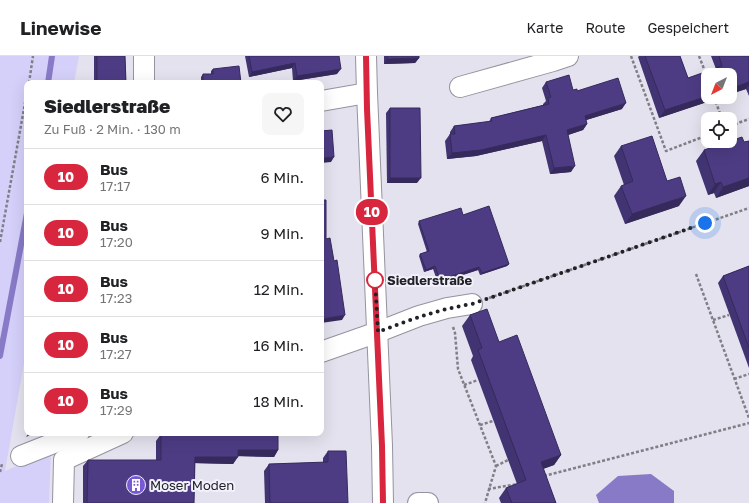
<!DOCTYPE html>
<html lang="de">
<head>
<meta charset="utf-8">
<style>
  body { margin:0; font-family:"Golos Text",sans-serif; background:#f6f6f6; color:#202124; height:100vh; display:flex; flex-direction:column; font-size:15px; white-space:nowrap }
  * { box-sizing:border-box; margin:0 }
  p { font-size:13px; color:#757577 }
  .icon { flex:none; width:22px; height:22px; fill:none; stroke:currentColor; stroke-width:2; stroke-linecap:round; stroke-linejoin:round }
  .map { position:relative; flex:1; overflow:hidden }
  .side { position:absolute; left:24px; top:24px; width:300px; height:356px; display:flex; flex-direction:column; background:#fff; border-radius:8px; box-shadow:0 4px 16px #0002 }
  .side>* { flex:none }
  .badge { padding:0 8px; border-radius:13px; font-size:14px; line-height:26px }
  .needle { width:26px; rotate:222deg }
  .fabs { position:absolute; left:701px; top:12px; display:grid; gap:8px }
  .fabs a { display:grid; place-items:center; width:36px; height:36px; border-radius:8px; background:#fff; box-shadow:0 4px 16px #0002; font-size:20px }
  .you { position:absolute; width:20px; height:20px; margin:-10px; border:3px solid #fff; border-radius:50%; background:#1a73e8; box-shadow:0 0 0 6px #1a73e833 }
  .map>.badge { position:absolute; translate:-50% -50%; box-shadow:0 0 0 2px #fff }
  .round { display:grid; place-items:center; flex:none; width:42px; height:42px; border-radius:8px; background:#f6f6f6 }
  .headline { display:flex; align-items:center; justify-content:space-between; height:68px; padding:0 20px }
  h1 { font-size:19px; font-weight:800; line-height:30px }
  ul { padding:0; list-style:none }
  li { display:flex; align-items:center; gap:12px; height:56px; padding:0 20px; border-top:1px solid #e0e0e0 }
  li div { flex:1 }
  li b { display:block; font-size:15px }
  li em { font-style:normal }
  li .badge { min-width:44px; font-weight:700; text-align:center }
  header { display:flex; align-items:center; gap:24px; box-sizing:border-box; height:56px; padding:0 20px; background:#fff; border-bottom:1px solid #e0e0e0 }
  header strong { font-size:19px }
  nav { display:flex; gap:22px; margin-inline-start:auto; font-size:14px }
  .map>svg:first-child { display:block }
  .green { fill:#d5d0fa }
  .water { fill:#887ac7 }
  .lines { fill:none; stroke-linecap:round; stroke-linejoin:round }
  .stream { stroke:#887ac7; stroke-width:6 }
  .minor-casing { stroke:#94939e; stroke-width:22 }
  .path { stroke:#807e86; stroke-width:2.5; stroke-dasharray:3 2; stroke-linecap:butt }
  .minor { stroke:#fff; stroke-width:20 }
  .wall { fill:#423472 }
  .shaded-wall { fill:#362a5c }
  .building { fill:#4d3c84; stroke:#362a5c }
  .line-casing { stroke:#fff; stroke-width:9 }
  .line { stroke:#d7263d; stroke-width:6 }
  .walk { stroke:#222125; stroke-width:4; stroke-dasharray:0 7.2 }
  .stop-dot { fill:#fff; stroke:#d7263d; stroke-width:2 }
  .labels { text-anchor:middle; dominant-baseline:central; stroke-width:4; stroke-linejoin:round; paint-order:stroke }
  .stop-label { font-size:13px; font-weight:bold; fill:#222125; stroke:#f1f0fc; text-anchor:start }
  .poi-label { font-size:13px; fill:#222125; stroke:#f1f0fc; text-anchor:start }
</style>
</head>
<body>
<header>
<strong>Linewise</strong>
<nav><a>Karte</a><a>Route</a><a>Gespeichert</a></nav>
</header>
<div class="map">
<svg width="749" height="447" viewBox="0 0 749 447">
  <rect width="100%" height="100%" fill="#e4e2ee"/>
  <polygon class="green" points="0,0 79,0 74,27 27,27 27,290 5,415 51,394 49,447 0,447"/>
  <polygon class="water" points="651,418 674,435 674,447 599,447 596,439 618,420"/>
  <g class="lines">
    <g class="stream">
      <polyline points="48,27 52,0"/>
      <polyline points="0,300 27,157"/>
    </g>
    <defs>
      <g id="minor">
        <polyline points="144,0 144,27"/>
        <polyline points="366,0 367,37 382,390 383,447"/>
        <polyline points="460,31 553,5 568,0"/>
        <polyline points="321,45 367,37"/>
        <polyline points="321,296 378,276 419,260 447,252 472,248"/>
        <polyline points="21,400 79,377"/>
        <polyline points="63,447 64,404 123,377"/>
        <polyline points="418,447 428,447"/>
      </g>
    </defs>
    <use href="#minor" class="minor-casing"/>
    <g class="path">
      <polyline points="631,0 666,95 708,79"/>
      <polyline points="699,0 706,18"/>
      <polyline points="29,27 33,0"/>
      <polyline points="714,41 722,63"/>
      <polyline points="730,70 749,63"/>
      <polyline points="0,186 27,36"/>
      <polyline points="696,218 749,362"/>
      <polyline points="489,242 749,152"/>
      <polyline points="713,264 729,259"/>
      <polyline points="453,271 455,277 458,313 496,410 485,447"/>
      <polyline points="734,323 749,318"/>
      <polyline points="464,329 478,324"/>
      <polyline points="480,369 493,365"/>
      <polyline points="496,410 508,404"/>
      <polyline points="0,416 2,408"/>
      <polyline points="544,420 749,367"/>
      <polyline points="488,433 518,428"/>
    </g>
    <use href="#minor" class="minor"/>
  </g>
  <g class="wall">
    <polygon points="94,0 125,0 126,27 94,27"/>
    <polygon points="245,0 339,0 337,18 293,25 292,12 249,21"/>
    <polygon points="384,0 419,0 419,2 415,7 384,8"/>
    <polygon points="639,0 680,0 688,22 716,13 711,0 749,0 749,40 746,33 659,62 638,1"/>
    <polygon points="213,13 241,27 201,27 201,21 203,18 211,18 211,15"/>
    <polygon points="546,26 577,35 622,53 586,64 587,68 583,74 568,79 571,116 550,118 542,85 476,100 447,103 445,85 450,78 450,76 454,70 489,66 491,62 543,49 543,48 546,45 542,32"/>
    <polygon points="390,52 417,127 387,127 386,57"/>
    <polygon points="749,85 749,130 716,142 714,137 708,139 696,105 704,94"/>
    <polygon points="621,90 667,125 679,150 625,168 614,140 621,130 624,129 614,100"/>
    <polygon points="463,159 509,208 507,210 480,219 478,214 438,227 433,213 424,216 419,200 420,198 427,196 418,168 419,165"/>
    <polygon points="749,210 749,312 718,227 723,220"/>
    <polygon points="470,259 499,286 561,399 554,409 543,413 556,447 501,447 499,442 506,432 517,428 471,304 473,300 462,270"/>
    <polygon points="202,377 290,377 289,378 278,378 278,394 274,401 238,400 233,408 195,407 194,447 83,447 83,410 88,404 156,404 156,385 161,378 202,378"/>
    <polygon points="328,395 348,447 265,447 264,415 269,408 323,407 323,402"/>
  </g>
  <g class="shaded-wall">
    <polygon points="419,2 415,7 384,8 387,3"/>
    <polygon points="295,7 292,12 249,21 252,16"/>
    <polygon points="341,13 337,18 293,25 297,20"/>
    <polygon points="749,26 749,29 746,33 730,38 730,33"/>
    <polygon points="708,40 708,41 722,41 659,62 665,54"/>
    <polygon points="626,47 622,53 580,66 585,60"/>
    <polygon points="587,68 583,74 562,81 567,74"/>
    <polygon points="546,79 542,85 476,100 447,103 452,97"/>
    <polygon points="334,101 331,106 321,107 322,102"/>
    <polygon points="575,110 571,116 550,118 554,112"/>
    <polygon points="390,122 421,122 417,127 387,127"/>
    <polygon points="749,122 749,130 716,142 723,131"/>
    <polygon points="721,126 714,137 708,139 715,128"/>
    <polygon points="686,140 679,150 625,168 632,158"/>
    <polygon points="509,208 507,210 480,219 482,217"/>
    <polygon points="435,210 433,213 424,216 426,214"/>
    <polygon points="479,211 478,214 438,227 440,224"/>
    <polygon points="345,259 342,264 321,267 321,263"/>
    <polygon points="29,377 35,377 26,381"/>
    <polygon points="274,377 290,377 289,378 273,378"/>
    <polygon points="238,394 278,394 274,401 233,400"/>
    <polygon points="561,399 554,409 534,416 541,406"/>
    <polygon points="195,401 238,401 233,408 190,407"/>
  </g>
  <g class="building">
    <polygon points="97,0 125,0 126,27 97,27"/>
    <polygon points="249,0 339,0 341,13 297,20 295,7 252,16"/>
    <polygon points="387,0 419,0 419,2 387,3"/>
    <polygon points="645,0 680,0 688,22 722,10 719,0 749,0 749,26 730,33 730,19 708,19 708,40 665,54"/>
    <polygon points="239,10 241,27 203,27 203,18 213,18 213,13"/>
    <polygon points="569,19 573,34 577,33 577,35 618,22 626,47 585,60 587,68 567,74 575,110 554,112 546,79 481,94 452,97 450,78 455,78 454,70 492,65 491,62 549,48 548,42 551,41 546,26"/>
    <polygon points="390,52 420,52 421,122 390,122"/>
    <polygon points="332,74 334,101 322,102 323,144 326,144 326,183 330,182 334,205 337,204 345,259 321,263 321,75"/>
    <polygon points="652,80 667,125 680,121 686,140 632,158 621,130 633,125 621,90"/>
    <polygon points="742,81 744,86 749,85 749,122 723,131 721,126 715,128 704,94"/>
    <polygon points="489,150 509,208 482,217 479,211 440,224 435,210 426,214 420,198 429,195 419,165 461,152 463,159"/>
    <polygon points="749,210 749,292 723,220"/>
    <polygon points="487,253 499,286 517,279 561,399 541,406 556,447 512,447 506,432 526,424 478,294 482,292 470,259"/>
    <polygon points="207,377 278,377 278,394 238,394 238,401 195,401 194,447 87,447 88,404 161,404 161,378 207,378"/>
    <polygon points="328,395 346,395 348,447 270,447 269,408 328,406"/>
  </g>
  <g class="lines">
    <defs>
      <polyline id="line" points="366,0 367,53 382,390 383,447"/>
    </defs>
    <use href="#line" class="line-casing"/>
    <use href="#line" class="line"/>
    <path class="walk" d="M 375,224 L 378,276 C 409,264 439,253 472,248 L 705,167"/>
  </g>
  <defs>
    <symbol id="building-disc" viewBox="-11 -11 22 22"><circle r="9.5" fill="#7759d3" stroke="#f1f0fc"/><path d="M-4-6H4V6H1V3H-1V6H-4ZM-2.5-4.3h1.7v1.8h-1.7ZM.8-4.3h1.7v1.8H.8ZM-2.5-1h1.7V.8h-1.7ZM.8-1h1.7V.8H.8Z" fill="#fff"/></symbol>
  </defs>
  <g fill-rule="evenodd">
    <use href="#building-disc" x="125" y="418" width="22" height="22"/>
  </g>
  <circle class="stop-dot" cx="375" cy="224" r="8"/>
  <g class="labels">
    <g class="stop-label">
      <text x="387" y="224">Siedlerstraße</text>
    </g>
    <g class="poi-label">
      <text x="150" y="429">Moser Moden</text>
    </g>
  </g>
</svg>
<div class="fabs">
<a><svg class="needle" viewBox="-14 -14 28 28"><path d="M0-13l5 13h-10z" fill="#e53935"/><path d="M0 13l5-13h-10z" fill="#757577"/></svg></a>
<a><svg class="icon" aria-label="locate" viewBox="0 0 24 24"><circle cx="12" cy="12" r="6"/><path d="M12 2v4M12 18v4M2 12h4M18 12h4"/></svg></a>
</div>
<div class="you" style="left:705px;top:167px"></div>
<b class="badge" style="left:372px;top:156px;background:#d7263d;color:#fff">10</b>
<section class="side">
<div class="headline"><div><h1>Siedlerstraße</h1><p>Zu Fuß · 2 Min. · 130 m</p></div><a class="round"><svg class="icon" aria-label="heart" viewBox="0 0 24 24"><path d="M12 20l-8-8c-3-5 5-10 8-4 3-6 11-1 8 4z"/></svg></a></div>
<ul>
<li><span class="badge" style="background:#d7263d;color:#fff">10</span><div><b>Bus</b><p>17:17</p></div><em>6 Min.</em></li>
<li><span class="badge" style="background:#d7263d;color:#fff">10</span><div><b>Bus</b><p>17:20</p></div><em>9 Min.</em></li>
<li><span class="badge" style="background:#d7263d;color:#fff">10</span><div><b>Bus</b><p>17:23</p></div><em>12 Min.</em></li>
<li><span class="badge" style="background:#d7263d;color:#fff">10</span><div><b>Bus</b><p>17:27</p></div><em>16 Min.</em></li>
<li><span class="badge" style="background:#d7263d;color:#fff">10</span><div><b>Bus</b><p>17:29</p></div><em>18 Min.</em></li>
</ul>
</section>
</div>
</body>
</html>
